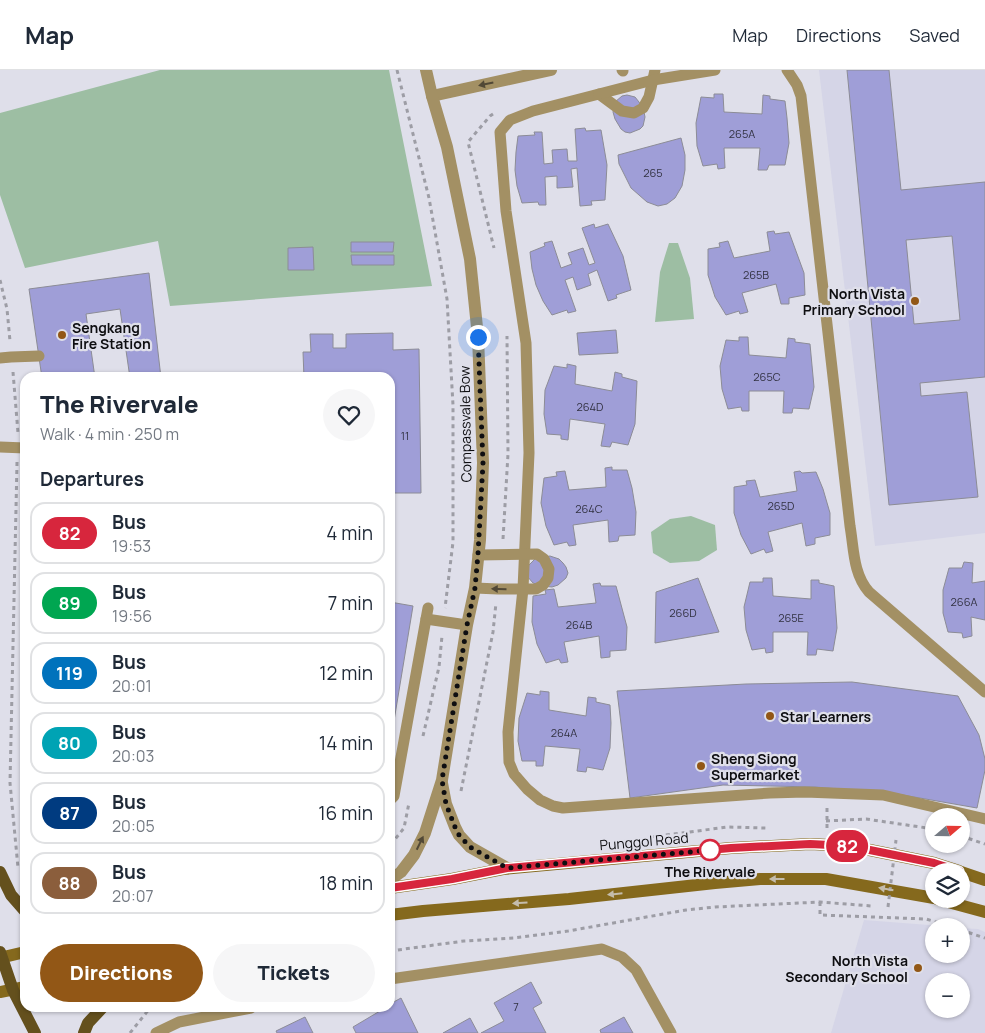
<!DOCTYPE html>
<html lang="en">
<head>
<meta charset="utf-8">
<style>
  body { margin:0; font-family:Manrope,sans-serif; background:#f6f6f7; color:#1f2937; height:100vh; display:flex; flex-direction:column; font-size:19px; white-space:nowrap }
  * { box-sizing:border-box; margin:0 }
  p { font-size:16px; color:#747a83 }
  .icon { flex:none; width:28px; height:28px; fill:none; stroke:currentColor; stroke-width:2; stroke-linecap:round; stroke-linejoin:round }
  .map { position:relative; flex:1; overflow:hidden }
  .sheet { position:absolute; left:20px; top:302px; width:375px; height:640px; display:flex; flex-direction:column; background:#fff; border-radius:15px; box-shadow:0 1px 4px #0004 }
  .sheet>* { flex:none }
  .badge { padding:0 10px; border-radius:16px; font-size:18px; line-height:32px }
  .needle { width:32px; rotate:70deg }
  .tools { position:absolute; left:925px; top:738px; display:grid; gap:10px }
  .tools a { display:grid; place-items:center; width:45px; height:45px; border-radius:50%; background:#fff; box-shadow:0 1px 4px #0004; font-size:25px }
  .you { position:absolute; width:25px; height:25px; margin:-12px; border:4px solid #fff; border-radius:50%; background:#1a73e8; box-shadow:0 0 0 8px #1a73e833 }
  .map>.badge { position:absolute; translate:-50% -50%; box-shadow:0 0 0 2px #fff }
  h2 { padding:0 20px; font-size:19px; line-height:45px }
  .round { display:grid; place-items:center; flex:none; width:52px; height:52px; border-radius:26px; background:#f6f6f7 }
  .summary { display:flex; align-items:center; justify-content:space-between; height:85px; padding:0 20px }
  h1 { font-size:24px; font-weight:800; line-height:38px }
  .action { display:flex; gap:10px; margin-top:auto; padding:10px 20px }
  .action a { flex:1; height:58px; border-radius:30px; background:#925716; color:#fff; font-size:20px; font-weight:800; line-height:58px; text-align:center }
  .action a+a { background:#f6f6f7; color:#1f2937 }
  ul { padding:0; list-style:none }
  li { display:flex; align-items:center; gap:15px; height:62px; margin:0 10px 8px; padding:0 10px; border:2px solid #e0e1e3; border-radius:15px }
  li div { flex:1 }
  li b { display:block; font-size:19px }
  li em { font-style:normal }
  li .badge { min-width:55px; font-weight:700; text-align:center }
  header { display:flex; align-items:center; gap:30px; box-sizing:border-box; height:70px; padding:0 25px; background:#fff; border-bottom:1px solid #e0e1e3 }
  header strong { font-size:24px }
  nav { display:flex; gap:28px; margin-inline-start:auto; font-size:18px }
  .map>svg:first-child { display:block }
  .built { fill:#d5d5e7; fill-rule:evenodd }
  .green { fill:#9dbea3 }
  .building { fill:#9f9ed7; stroke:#8c8c96; fill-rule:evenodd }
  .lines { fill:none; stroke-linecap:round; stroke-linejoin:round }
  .path { stroke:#9d9da5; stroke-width:3; stroke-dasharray:4 4; stroke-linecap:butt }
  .lane { stroke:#a39064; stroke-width:11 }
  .street { stroke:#a39064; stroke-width:12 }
  .secondary { stroke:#85691d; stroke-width:12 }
  .primary { stroke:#64501d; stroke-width:12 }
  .path-bridge { stroke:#9d9da5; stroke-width:3; stroke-dasharray:4 4; stroke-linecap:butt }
  .oneway { fill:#514836 }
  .oneway2 { fill:#c4bcac }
  .line-casing { stroke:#fff; stroke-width:11 }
  .line { stroke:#d7263d; stroke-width:8 }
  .walk { stroke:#0e0e11; stroke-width:5; stroke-dasharray:0 9 }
  .poi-dot { fill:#925716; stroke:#dfdfea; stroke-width:2 }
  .stop-dot { fill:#fff; stroke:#d7263d; stroke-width:2.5 }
  .labels { text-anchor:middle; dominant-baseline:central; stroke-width:4.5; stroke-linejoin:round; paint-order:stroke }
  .number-label { font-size:11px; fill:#323242 }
  .poi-label { font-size:14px; font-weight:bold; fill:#0e0e11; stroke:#dfdfea; text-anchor:start }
  .street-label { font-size:14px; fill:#0e0e11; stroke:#dfdfea }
  .stop-label { font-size:14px; font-weight:bold; fill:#0e0e11; stroke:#dfdfea }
</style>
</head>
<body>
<header>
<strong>Map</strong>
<nav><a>Map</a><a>Directions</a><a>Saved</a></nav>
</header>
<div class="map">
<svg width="985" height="963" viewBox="0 0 985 963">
  <rect width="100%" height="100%" fill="#dfdfea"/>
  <g class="built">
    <polygon points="819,0 985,0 985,463 875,476"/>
    <path d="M 864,850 L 942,856 L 934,856 L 934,884 L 961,884 L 961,858 L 978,859 L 985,862 L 985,963 L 831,963 ZM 934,911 L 961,911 L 961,939 L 934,939 Z"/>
  </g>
  <g class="green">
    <polygon points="160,0 389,0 432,216 170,236 158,171 25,198 0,125 0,43"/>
    <polygon points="669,173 678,173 690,208 694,249 655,252 660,202"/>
    <polygon points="691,446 715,455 717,480 699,491 670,493 653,483 651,462 670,449"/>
  </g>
  <g class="building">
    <path d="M 847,0 L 889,0 L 901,120 L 985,112 L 985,307 L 920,313 L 921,326 L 967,322 L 978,427 L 889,435 ZM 952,166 L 960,250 L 914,254 L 906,170 Z"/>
    <polygon points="714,24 723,24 724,42 762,44 763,25 770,26 770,29 785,31 787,48 789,73 785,95 769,95 767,100 758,100 760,78 724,78 725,98 718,99 717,94 703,96 697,76 696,53 701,27 714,28"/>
    <polygon points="627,25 635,27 639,32 644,42 645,47 643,56 640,59 630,63 625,62 621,59 615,49 613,42 615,32 622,26"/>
    <polygon points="585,58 586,61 601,60 607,95 605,130 591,131 592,135 580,136 577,98 571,99 573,117 557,118 557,106 545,107 546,135 539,135 538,132 522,133 517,116 515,100 516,82 518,66 535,65 534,62 542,62 544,94 553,93 552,80 567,79 568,91 577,91 575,59"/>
    <polygon points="681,68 685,85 685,100 682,116 675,128 667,134 658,136 647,132 631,118 619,94 618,85"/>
    <polygon points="594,154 595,158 608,154 623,186 631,220 616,225 617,228 608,231 597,200 588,204 591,215 577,220 573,207 565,210 576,241 568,243 567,240 552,245 543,231 536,215 532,199 530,182 545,176 544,173 552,171 561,198 572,194 568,183 583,178 589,195 595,193 582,158"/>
    <polygon points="774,161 775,164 789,162 804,203 805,225 789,228 789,234 781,234 776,214 742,223 748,242 740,244 739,241 726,245 715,227 708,205 708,179 720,177 719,173 728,171 734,188 770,181 767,162"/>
    <polygon points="351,172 394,172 393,182 351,182"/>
    <polygon points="313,177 314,200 288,200 288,178"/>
    <polygon points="351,185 394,185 394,195 352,195"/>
    <polygon points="149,203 161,308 130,308 120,239 86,244 95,308 42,308 29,219"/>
    <polygon points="616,260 618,283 579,285 577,263"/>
    <polygon points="393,263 393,280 419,279 421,423 390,423 390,308 304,308 303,282 311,282 310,264 333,264 333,278 346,278 346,264"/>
    <polygon points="739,267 748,267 749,285 786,288 788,268 795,269 795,272 810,274 814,317 809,339 793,338 792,343 783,343 784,321 749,321 749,341 742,341 741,337 728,339 722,319 720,296 726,270 739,271"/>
    <polygon points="567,294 576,296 575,314 612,321 615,302 622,304 622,307 637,311 635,354 628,375 612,372 610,377 601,376 605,354 570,349 568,370 561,369 561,365 547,364 544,344 545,320 554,296 567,298"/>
    <polygon points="612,397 612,400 627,400 632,418 636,442 635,465 619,466 618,471 609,472 608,450 573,455 576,475 569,476 567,472 554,475 546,456 541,433 544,408 557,406 556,402 565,401 569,420 606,417 605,398"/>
    <polygon points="800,401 802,403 816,402 823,419 830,443 830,465 815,468 815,474 806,476 802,453 768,462 773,481 766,483 764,479 751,484 741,465 734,443 734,417 747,415 746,411 755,410 760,427 797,421 794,402"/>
    <polygon points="550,486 559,489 563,493 566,497 568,503 566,508 558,515 552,517 542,516 533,513 527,506 528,496 535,489"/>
    <polygon points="964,492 973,493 972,513 985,511 985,550 971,547 972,566 963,568 962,563 948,562 943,543 943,520 949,498 962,498"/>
    <polygon points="698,508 719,562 655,573 656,522"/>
    <polygon points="763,508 772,508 773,526 811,529 811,510 819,510 819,513 834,516 837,558 833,581 817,579 816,585 807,585 808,562 773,562 773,582 766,583 765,578 752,580 746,560 744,537 750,512 763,512"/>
    <polygon points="600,513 601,516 616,516 627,557 626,580 610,581 610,587 601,588 599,566 564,572 568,592 561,593 559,589 546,593 537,574 532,552 533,526 546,524 545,520 554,519 558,537 596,533 593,514"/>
    <polygon points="390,532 413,536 390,675"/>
    <polygon points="852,612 958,626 979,665 985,689 985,700 977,738 897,724 815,717 723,715 630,728 617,621 746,614"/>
    <polygon points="25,613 25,751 21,751"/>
    <polygon points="540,621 549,622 549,640 586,646 588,627 596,628 596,632 610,635 611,653 610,678 603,700 587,697 586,702 577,701 580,679 545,676 543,696 536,696 536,691 522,691 518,671 519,648 527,623 540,625"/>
    <polygon points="531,912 542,933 533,938 546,963 481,963 504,951 494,933"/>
    <polygon points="401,928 418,963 356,963 353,957 385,938 390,938 390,934"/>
    <polygon points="305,947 313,963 277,963 276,961"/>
    <polygon points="624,947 633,963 601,963 600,960"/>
    <polygon points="470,948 478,963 443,963"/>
  </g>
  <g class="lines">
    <g class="path">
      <polyline points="397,0 429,128 447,229 453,335 453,472 445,538"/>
      <polyline points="493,44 490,46 468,72 494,178"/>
      <polyline points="0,210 7,239 10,271"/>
      <polyline points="13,302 18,363"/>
      <polyline points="17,392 10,713 18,798"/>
      <polyline points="503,469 508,384 507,266"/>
      <polyline points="423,666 439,597 442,566"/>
      <polyline points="461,721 493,562 496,533"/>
      <polyline points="827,738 827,759"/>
      <polyline points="826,751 866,749 934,759"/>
      <polyline points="961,766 985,774"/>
      <polyline points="650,767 728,757 766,758"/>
      <polyline points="390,773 392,773 404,758 409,733"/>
      <polyline points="820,832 820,845 926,849 949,856"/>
      <polyline points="961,860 985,868"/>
      <polyline points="390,881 464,871 514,868 568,861 686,840 715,837 820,832 872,836"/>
      <polyline points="130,963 150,938"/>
    </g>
    <g class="lane">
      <polyline points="622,0 623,1"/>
      <polyline points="655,0 649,27 643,38 634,43 622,41 599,24 533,41 510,50 500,62 506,141 526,273 529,383 523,519 508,662 509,692 514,704 527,719 540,730 553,736 563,738 770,723 805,722 883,725 985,749"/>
      <path d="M 787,0 L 797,15 L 801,26 L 850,456 C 854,479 853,504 869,522 L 985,622"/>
      <polyline points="599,24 653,10 715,0"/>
      <polyline points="0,288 11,287 39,286"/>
      <polyline points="0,377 25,378"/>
      <polyline points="475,518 498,519 536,519 543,515 548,508 549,499 544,489 537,484 478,485"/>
      <polyline points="426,549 467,555"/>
      <polyline points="390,730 394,726 428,538"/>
      <polyline points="390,909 602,879 622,887 636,900 671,963"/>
      <polyline points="156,963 179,952 251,938"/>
    </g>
    <g class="street">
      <polyline points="432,26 551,0"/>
      <polyline points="442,713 446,734 455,757 459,765 470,777 507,798"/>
      <polyline points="390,810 401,802 414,785 425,763 442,710 467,555 475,518 480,470 483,393 478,267 470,189 447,77 432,26 426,0"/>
    </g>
    <g class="secondary">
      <polyline points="961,802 985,810"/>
      <polyline points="390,818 452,809 503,799 731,778 810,774 850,776 934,793 959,801"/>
      <polyline points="937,829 985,842"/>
      <polyline points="390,845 423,841 569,829 715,813 760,809 826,809 934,828"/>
      <polyline points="0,888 25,882"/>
      <polyline points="0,922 25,917"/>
    </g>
    <g class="primary">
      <polyline points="0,802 11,825 25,841"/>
      <polyline points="0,882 13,920 35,963"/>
      <polyline points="84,963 88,953 102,938"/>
    </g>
    <polyline class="path-bridge" points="888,837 896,770"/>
  </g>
  <defs><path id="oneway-solid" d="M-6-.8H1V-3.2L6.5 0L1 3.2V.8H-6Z" transform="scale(1.25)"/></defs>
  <g class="oneway">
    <use href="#oneway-solid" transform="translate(486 14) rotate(168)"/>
    <use href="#oneway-solid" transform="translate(499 519) rotate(-179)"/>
    <use href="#oneway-solid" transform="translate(420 773) rotate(-64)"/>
  </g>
  <g class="oneway2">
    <use href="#oneway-solid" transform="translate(777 809) rotate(180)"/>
    <use href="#oneway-solid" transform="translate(886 819) rotate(-170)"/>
    <use href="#oneway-solid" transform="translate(615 824) rotate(174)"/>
    <use href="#oneway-solid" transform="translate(520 833) rotate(176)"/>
  </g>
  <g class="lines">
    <defs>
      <polyline id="line" points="390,818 452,809 507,798 731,778 810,774 850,776 934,793 959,801"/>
    </defs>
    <use href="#line" class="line-casing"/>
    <use href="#line" class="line"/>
    <polyline class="walk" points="478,267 483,393 478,484 475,518 467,555 442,710 446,734 455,757 459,765 470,777 507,798 712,780 710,780"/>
  </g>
  <g class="poi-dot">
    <circle cx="915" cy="231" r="5"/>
    <circle cx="62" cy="265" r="5"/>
    <circle cx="770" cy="646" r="5"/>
    <circle cx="701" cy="696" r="5"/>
    <circle cx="918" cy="898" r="5"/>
  </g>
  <circle class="stop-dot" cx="710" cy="780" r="10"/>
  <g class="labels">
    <g class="number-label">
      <text x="742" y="63">265A</text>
      <text x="653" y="102">265</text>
      <text x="756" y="204">265B</text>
      <text x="767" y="306">265C</text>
      <text x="590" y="336">264D</text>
      <text x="405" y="365">11</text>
      <text x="781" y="435">265D</text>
      <text x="589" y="438">264C</text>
      <text x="964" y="531">266A</text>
      <text x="683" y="542">266D</text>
      <text x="791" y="547">265E</text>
      <text x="579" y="554">264B</text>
      <text x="564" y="662">264A</text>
      <text x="516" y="936">7</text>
    </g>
    <g class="poi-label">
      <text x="905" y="223" text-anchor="end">North Vista<tspan x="905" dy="16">Primary School</tspan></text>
      <text x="72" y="257">Sengkang<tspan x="72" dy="16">Fire Station</tspan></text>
      <text x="780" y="646">Star Learners</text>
      <text x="711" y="688">Sheng Siong<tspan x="711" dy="16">Supermarket</tspan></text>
      <text x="908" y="890" text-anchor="end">North Vista<tspan x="908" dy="16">Secondary School</tspan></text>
    </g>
    <g class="street-label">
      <text transform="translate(465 354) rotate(-91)">Compassvale Bow</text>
      <text transform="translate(644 771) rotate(-5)">Punggol Road</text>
    </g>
    <g class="stop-label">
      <text x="710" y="801">The Rivervale</text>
    </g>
  </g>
</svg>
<div class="tools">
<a><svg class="needle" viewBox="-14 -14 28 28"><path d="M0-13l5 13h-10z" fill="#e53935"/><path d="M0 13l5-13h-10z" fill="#747a83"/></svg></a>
<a><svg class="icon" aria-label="layers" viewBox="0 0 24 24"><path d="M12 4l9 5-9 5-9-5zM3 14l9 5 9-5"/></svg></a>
<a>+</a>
<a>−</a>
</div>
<div class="you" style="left:478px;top:267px"></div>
<b class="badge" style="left:847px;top:776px;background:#d7263d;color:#fff">82</b>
<section class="sheet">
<div class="summary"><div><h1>The Rivervale</h1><p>Walk · 4 min · 250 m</p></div><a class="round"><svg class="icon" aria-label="heart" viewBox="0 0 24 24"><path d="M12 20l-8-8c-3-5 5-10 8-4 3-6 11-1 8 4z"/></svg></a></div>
<h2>Departures</h2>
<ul>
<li><span class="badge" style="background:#d7263d;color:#fff">82</span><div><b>Bus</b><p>19:53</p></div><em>4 min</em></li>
<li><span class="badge" style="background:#00a651;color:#fff">89</span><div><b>Bus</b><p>19:56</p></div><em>7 min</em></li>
<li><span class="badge" style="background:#0072bc;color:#fff">119</span><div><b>Bus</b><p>20:01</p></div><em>12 min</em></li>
<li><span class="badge" style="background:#00a3b4;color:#fff">80</span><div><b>Bus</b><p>20:03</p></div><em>14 min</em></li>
<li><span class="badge" style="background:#003b80;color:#fff">87</span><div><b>Bus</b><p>20:05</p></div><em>16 min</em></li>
<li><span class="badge" style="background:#8b5e3c;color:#fff">88</span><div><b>Bus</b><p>20:07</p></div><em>18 min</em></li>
</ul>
<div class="action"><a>Directions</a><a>Tickets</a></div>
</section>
</div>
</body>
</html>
